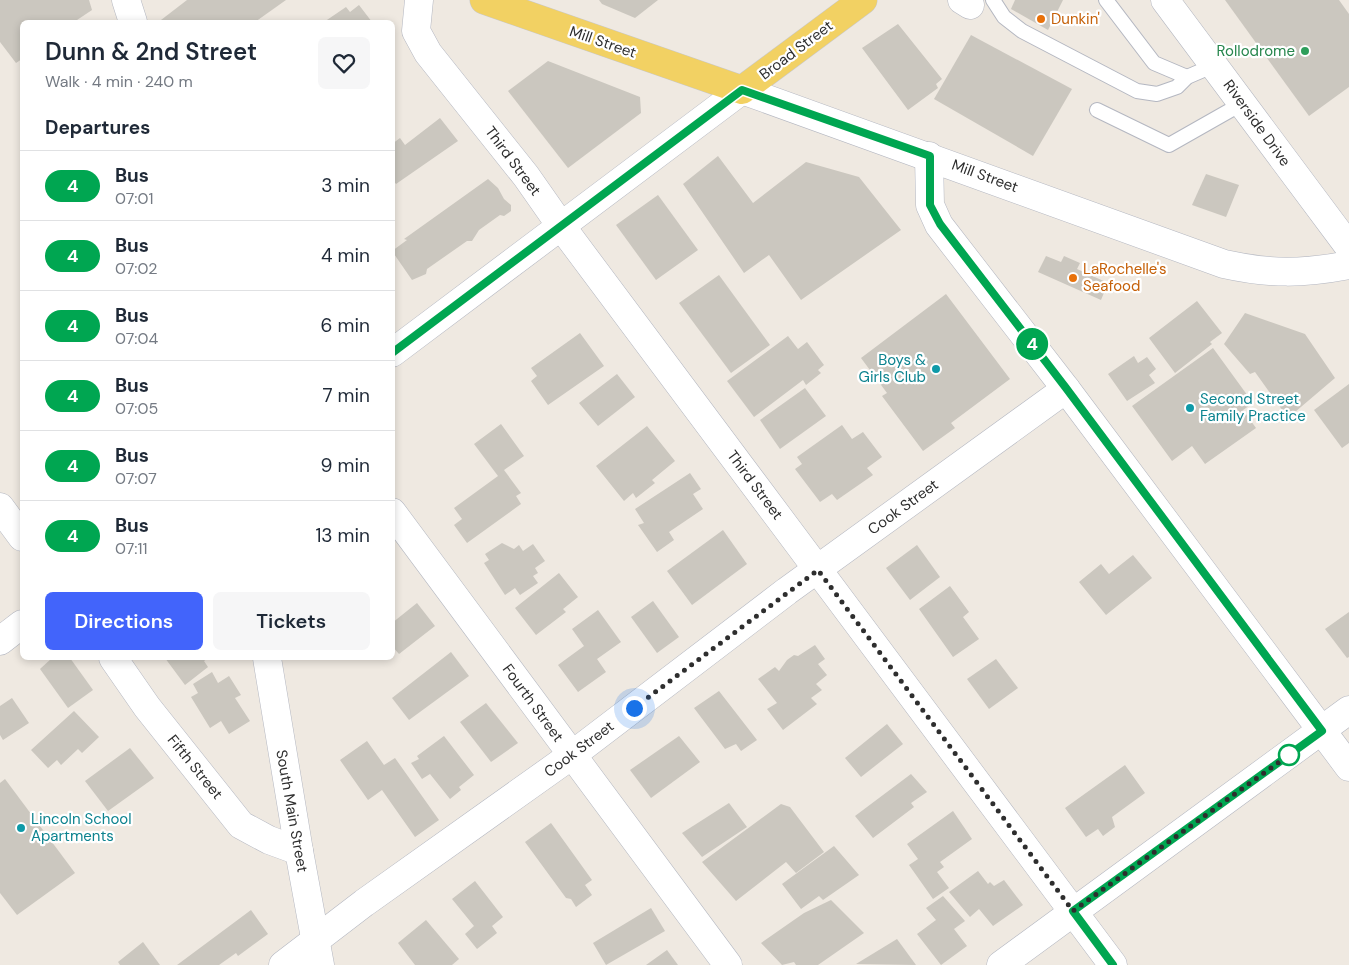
<!DOCTYPE html>
<html lang="en">
<head>
<meta charset="utf-8">
<style>
  body { margin:0; font-family:"DM Sans",sans-serif; background:#f6f6f7; color:#1f2937; height:100vh; display:flex; flex-direction:column; font-size:19px; white-space:nowrap }
  * { box-sizing:border-box; margin:0 }
  p { font-size:16px; color:#747a83 }
  .icon { flex:none; width:28px; height:28px; fill:none; stroke:currentColor; stroke-width:2; stroke-linecap:round; stroke-linejoin:round }
  .map { position:relative; flex:1; overflow:hidden }
  .panel { position:absolute; left:20px; top:20px; width:375px; height:640px; display:flex; flex-direction:column; background:#fff; border-radius:8px; box-shadow:0 2px 8px #0003 }
  .panel>* { flex:none }
  .badge { padding:0 10px; border-radius:16px; font-size:18px; line-height:32px }
  .you { position:absolute; width:25px; height:25px; margin:-12px; border:4px solid #fff; border-radius:50%; background:#1a73e8; box-shadow:0 0 0 8px #1a73e833 }
  .map>.badge { position:absolute; translate:-50% -50%; box-shadow:0 0 0 2px #fff }
  h2 { padding:0 25px; font-size:19px; line-height:45px }
  .round { display:grid; place-items:center; flex:none; width:52px; height:52px; border-radius:8px; background:#f6f6f7 }
  .headline { display:flex; align-items:center; justify-content:space-between; height:85px; padding:0 25px }
  h1 { font-size:24px; font-weight:600; line-height:38px }
  .primary-button { display:flex; gap:10px; margin-top:auto; padding:10px 25px }
  .primary-button a { flex:1; height:58px; border-radius:8px; background:#4264fb; color:#fff; font-size:20px; font-weight:600; line-height:58px; text-align:center }
  .primary-button a+a { background:#f6f6f7; color:#1f2937 }
  ul { padding:0; list-style:none }
  li { display:flex; align-items:center; gap:15px; height:70px; padding:0 25px; border-top:1px solid #e0e1e3 }
  li div { flex:1 }
  li b { display:block; font-size:19px }
  li em { font-style:normal }
  li .badge { min-width:55px; font-weight:700; text-align:center }
  .map>svg:first-child { display:block }
  .building { fill:#cbc7bf }
  .lines { fill:none; stroke-linecap:round; stroke-linejoin:round }
  .service-casing { stroke:#b4b7c1; stroke-width:16 }
  .minor-casing { stroke:#b4b7c1; stroke-width:29 }
  .tertiary-casing { stroke:#b4b7c1; stroke-width:29 }
  .secondary-casing { stroke:#b4b7c1; stroke-width:29 }
  .primary-casing { stroke:#c9c9c9; stroke-width:29 }
  .service { stroke:#fff; stroke-width:14 }
  .minor { stroke:#fff; stroke-width:28 }
  .tertiary { stroke:#fff; stroke-width:28 }
  .secondary { stroke:#fff; stroke-width:28 }
  .primary { stroke:#f2d163; stroke-width:28 }
  .line-casing { stroke:#fff; stroke-width:11 }
  .line { stroke:#00a651; stroke-width:8 }
  .walk { stroke:#2e2e2e; stroke-width:5; stroke-dasharray:0 9 }
  .food-dot { fill:#e8710a; stroke:#fff; stroke-width:2 }
  .leisure-dot { fill:#2e9e5b; stroke:#fff; stroke-width:2 }
  .culture-dot { fill:#0f9aa8; stroke:#fff; stroke-width:2 }
  .stop-dot { fill:#fff; stroke:#00a651; stroke-width:2.5 }
  .labels { text-anchor:middle; dominant-baseline:central; stroke-width:4.5; stroke-linejoin:round; paint-order:stroke }
  .food-label { font-size:15px; fill:#c56008; stroke:#fff; text-anchor:start }
  .street-label { font-size:15px; fill:#2e2e2e; stroke:#fff }
  .leisure-label { font-size:15px; fill:#27864d; stroke:#fff; text-anchor:end }
  .culture-label { font-size:15px; fill:#0d838f; stroke:#fff; text-anchor:start }
</style>
</head>
<body>
<div class="map">
<svg width="1349" height="965" viewBox="0 0 1349 965">
  <rect width="100%" height="100%" fill="#efe9e1"/>
  <g class="building">
    <polygon points="0,0 89,0 92,10 74,22 22,22 22,59 16,63 0,42"/>
    <polygon points="187,0 286,0 255,22 162,22 161,20"/>
    <polygon points="599,0 658,0 635,18 602,4"/>
    <polygon points="1015,0 1063,0 1048,30 1011,9"/>
    <polygon points="1225,0 1339,0 1349,14 1349,87 1309,116"/>
    <polygon points="359,5 372,22 324,22 346,7 350,12"/>
    <polygon points="898,24 942,79 936,84 938,88 908,110 862,48"/>
    <polygon points="971,35 1072,89 1033,156 934,99"/>
    <polygon points="548,61 640,97 641,113 568,168 508,91"/>
    <polygon points="440,118 458,141 396,184 392,179 392,144 400,138 405,145"/>
    <polygon points="718,156 753,203 806,162 859,177 901,230 801,300 769,255 744,273 683,184"/>
    <polygon points="1206,174 1239,185 1226,217 1192,205"/>
    <polygon points="488,179 498,188 504,199 511,205 511,211 504,216 500,215 479,230 472,241 467,241 427,269 426,274 412,280 392,251 407,240 404,239"/>
    <polygon points="658,195 698,250 656,280 616,225"/>
    <polygon points="1046,256 1061,262 1064,256 1080,263 1077,269 1108,283 1101,300 1038,272"/>
    <polygon points="719,275 770,345 731,373 679,303"/>
    <polygon points="946,294 1010,379 951,423 955,428 923,451 882,396 887,393 861,358"/>
    <polygon points="1197,301 1222,333 1210,342 1212,344 1175,373 1149,338"/>
    <polygon points="1245,313 1305,334 1335,378 1288,418 1255,372 1250,374 1224,344"/>
    <polygon points="580,333 604,366 548,405 531,381 537,376 531,368"/>
    <polygon points="788,336 798,349 807,342 824,365 818,370 821,373 806,385 803,380 754,417 727,381"/>
    <polygon points="1213,348 1253,403 1243,410 1256,428 1205,464 1192,446 1172,461 1132,406"/>
    <polygon points="1134,356 1138,363 1147,357 1156,369 1149,375 1155,383 1127,401 1108,374"/>
    <polygon points="617,374 635,397 598,426 579,403"/>
    <polygon points="1349,384 1349,443 1342,448 1314,410"/>
    <polygon points="805,388 826,416 780,449 760,420"/>
    <polygon points="501,424 524,456 504,470 521,493 516,496 521,504 467,543 454,525 462,519 454,508 498,476 474,444"/>
    <polygon points="842,425 852,439 863,432 882,457 867,468 873,475 837,500 832,494 820,502 795,469 802,464 797,457"/>
    <polygon points="647,426 675,461 652,480 655,483 636,498 633,493 624,501 596,466"/>
    <polygon points="690,473 701,489 693,494 703,509 669,532 674,540 657,552 638,525 644,523 635,509"/>
    <polygon points="723,530 747,564 692,605 667,571"/>
    <polygon points="502,543 514,549 519,545 523,551 533,544 545,561 535,568 538,573 533,576 538,583 520,595 515,588 505,595 484,563 489,560 485,554"/>
    <polygon points="917,545 940,577 910,600 886,568"/>
    <polygon points="1133,555 1152,578 1106,615 1079,582 1101,564 1109,574"/>
    <polygon points="559,573 578,597 563,609 566,612 536,635 515,608"/>
    <polygon points="950,586 969,612 963,617 979,639 953,657 919,609"/>
    <polygon points="653,601 679,637 657,653 631,617"/>
    <polygon points="417,603 435,626 399,654 392,646 392,623"/>
    <polygon points="598,610 621,642 597,659 606,672 578,692 558,665 584,646 572,629"/>
    <polygon points="1349,612 1349,657 1347,658 1325,629"/>
    <polygon points="815,645 825,659 818,664 827,675 816,684 822,690 811,698 817,704 783,730 767,709 777,703 758,679 775,667 779,671 787,660 794,655 798,656"/>
    <polygon points="451,652 469,676 409,720 392,698"/>
    <polygon points="52,658 70,658 93,690 68,708 40,669"/>
    <polygon points="165,658 208,658 204,661 208,667 185,685"/>
    <polygon points="996,659 1018,688 989,709 967,679"/>
    <polygon points="212,672 218,683 229,676 241,695 235,698 250,721 229,734 221,721 210,728 191,697 198,693 193,684"/>
    <polygon points="719,691 757,740 741,751 736,744 725,749 694,708"/>
    <polygon points="12,698 29,723 3,740 0,735 0,706"/>
    <polygon points="486,703 518,743 491,762 460,722"/>
    <polygon points="74,711 99,737 82,753 78,749 61,765 57,760 48,768 31,750"/>
    <polygon points="887,724 903,744 861,777 845,758"/>
    <polygon points="444,736 474,775 459,787 461,790 450,799 430,774 422,779 411,763 419,759 417,756"/>
    <polygon points="679,736 700,762 651,798 630,770"/>
    <polygon points="367,741 384,765 395,758 439,820 415,837 382,790 368,800 340,760"/>
    <polygon points="130,748 154,778 108,811 85,781"/>
    <polygon points="1125,765 1145,793 1112,817 1115,827 1103,836 1098,829 1086,837 1065,808"/>
    <polygon points="911,774 927,792 911,803 914,807 873,838 855,816"/>
    <polygon points="5,779 75,873 17,915 0,893 0,783"/>
    <polygon points="729,803 747,827 702,857 682,833"/>
    <polygon points="781,804 790,807 824,852 796,873 786,862 736,901 702,862"/>
    <polygon points="953,811 972,839 940,862 944,867 937,872 949,888 933,899 909,865 918,859 907,844"/>
    <polygon points="551,823 592,880 585,885 592,895 576,907 571,899 566,898 525,842"/>
    <polygon points="834,846 859,875 823,900 819,896 801,909 782,884"/>
    <polygon points="978,871 988,884 990,882 994,886 1004,880 1023,905 993,926 979,909 970,917 949,892"/>
    <polygon points="475,881 503,917 492,926 497,933 477,949 465,934 474,926 452,899"/>
    <polygon points="943,896 965,921 954,929 967,946 941,965 917,934 936,920 926,908"/>
    <polygon points="831,900 864,933 818,965 796,965 794,962 782,965 761,943 804,913"/>
    <polygon points="651,908 665,931 606,965 593,943"/>
    <polygon points="251,910 268,934 238,956 236,953 219,965 177,965"/>
    <polygon points="426,920 459,959 452,965 415,965 398,943"/>
    <polygon points="897,939 916,965 856,964"/>
    <polygon points="143,942 160,965 120,965 118,962"/>
    <polygon points="667,950 678,965 646,965"/>
  </g>
  <g class="lines">
    <defs>
      <g id="service">
        <polyline points="993,0 1004,17 1022,31 1137,91 1157,94 1177,87 1187,77 1215,65"/>
        <polyline points="1106,0 1154,63 1187,77"/>
        <polyline points="1097,110 1169,145 1243,103"/>
      </g>
      <g id="minor">
        <polyline points="419,0 416,31 428,53 526,176 561,226 1113,965"/>
        <polyline points="962,0 970,5"/>
        <polyline points="929,156 930,205 939,225 1066,389 1349,767"/>
        <polyline points="0,507 22,537"/>
        <polyline points="392,512 728,965"/>
        <polyline points="113,658 147,707 241,825 269,840 299,851"/>
        <polyline points="283,965 364,903 572,755 787,591 1066,389"/>
        <polyline points="1001,965 1349,710"/>
      </g>
      <g id="tertiary">
        <polyline points="126,0 133,22"/>
        <polyline points="392,353 742,90"/>
        <polyline points="0,641 22,624"/>
        <polyline points="267,658 299,851 320,965"/>
      </g>
      <g id="secondary">
        <polyline points="1165,0 1349,247"/>
        <path d="M 742,90 L 1224,264 C 1269,274 1303,274 1349,265"/>
      </g>
      <polyline id="primary" points="484,0 742,90 863,0"/>
    </defs>
    <use href="#service" class="service-casing"/>
    <use href="#minor" class="minor-casing"/>
    <use href="#tertiary" class="tertiary-casing"/>
    <use href="#secondary" class="secondary-casing"/>
    <use href="#primary" class="primary-casing"/>
    <use href="#service" class="service"/>
    <use href="#minor" class="minor"/>
    <use href="#tertiary" class="tertiary"/>
    <use href="#secondary" class="secondary"/>
    <use href="#primary" class="primary"/>
  </g>
  <g class="lines">
    <defs>
      <polyline id="line" points="392,353 742,90 930,156 930,205 940,224 1066,388 1322,731 1073,911 1113,965"/>
    </defs>
    <use href="#line" class="line-casing"/>
    <use href="#line" class="line"/>
    <polyline class="walk" points="634,708 818,570 1073,911 1293,752 1289,755"/>
  </g>
  <g class="food-dot">
    <circle cx="1041" cy="19" r="5"/>
    <circle cx="1073" cy="278" r="5"/>
  </g>
  <circle class="leisure-dot" cx="1305" cy="51" r="5"/>
  <g class="culture-dot">
    <circle cx="936" cy="369" r="5"/>
    <circle cx="1190" cy="408" r="5"/>
    <circle cx="21" cy="828" r="5"/>
  </g>
  <circle class="stop-dot" cx="1289" cy="755" r="10"/>
  <g class="labels">
    <g class="food-label">
      <text x="1051" y="19">Dunkin'</text>
      <text x="1083" y="269">LaRochelle's<tspan x="1083" dy="17">Seafood</tspan></text>
    </g>
    <g class="street-label">
      <text transform="translate(603 42) rotate(19)">Mill Street</text>
      <text transform="translate(796 50) rotate(-37)">Broad Street</text>
      <text transform="translate(1257 123) rotate(54)">Riverside Drive</text>
      <text transform="translate(513 161) rotate(53)">Third Street</text>
      <text transform="translate(985 176) rotate(20)">Mill Street</text>
      <text transform="translate(755 485) rotate(53)">Third Street</text>
      <text transform="translate(903 507) rotate(-36)">Cook Street</text>
      <text transform="translate(533 703) rotate(54)">Fourth Street</text>
      <text transform="translate(579 749) rotate(-37)">Cook Street</text>
      <text transform="translate(195 767) rotate(51)">Fifth Street</text>
      <text transform="translate(292 811) rotate(80)">South Main Street</text>
    </g>
    <g class="leisure-label">
      <text x="1295" y="51">Rollodrome</text>
    </g>
    <g class="culture-label">
      <text x="926" y="360" text-anchor="end">Boys &amp;<tspan x="926" dy="17">Girls Club</tspan></text>
      <text x="1200" y="399">Second Street<tspan x="1200" dy="17">Family Practice</tspan></text>
      <text x="31" y="819">Lincoln School<tspan x="31" dy="17">Apartments</tspan></text>
    </g>
  </g>
</svg>
<div class="you" style="left:634px;top:708px"></div>
<b class="badge" style="left:1032px;top:344px;background:#00a651;color:#fff">4</b>
<section class="panel">
<div class="headline"><div><h1>Dunn &amp; 2nd Street</h1><p>Walk · 4 min · 240 m</p></div><a class="round"><svg class="icon" aria-label="heart" viewBox="0 0 24 24"><path d="M12 20l-8-8c-3-5 5-10 8-4 3-6 11-1 8 4z"/></svg></a></div>
<h2>Departures</h2>
<ul>
<li><span class="badge" style="background:#00a651;color:#fff">4</span><div><b>Bus</b><p>07:01</p></div><em>3 min</em></li>
<li><span class="badge" style="background:#00a651;color:#fff">4</span><div><b>Bus</b><p>07:02</p></div><em>4 min</em></li>
<li><span class="badge" style="background:#00a651;color:#fff">4</span><div><b>Bus</b><p>07:04</p></div><em>6 min</em></li>
<li><span class="badge" style="background:#00a651;color:#fff">4</span><div><b>Bus</b><p>07:05</p></div><em>7 min</em></li>
<li><span class="badge" style="background:#00a651;color:#fff">4</span><div><b>Bus</b><p>07:07</p></div><em>9 min</em></li>
<li><span class="badge" style="background:#00a651;color:#fff">4</span><div><b>Bus</b><p>07:11</p></div><em>13 min</em></li>
</ul>
<div class="primary-button"><a>Directions</a><a>Tickets</a></div>
</section>
</div>
</body>
</html>
